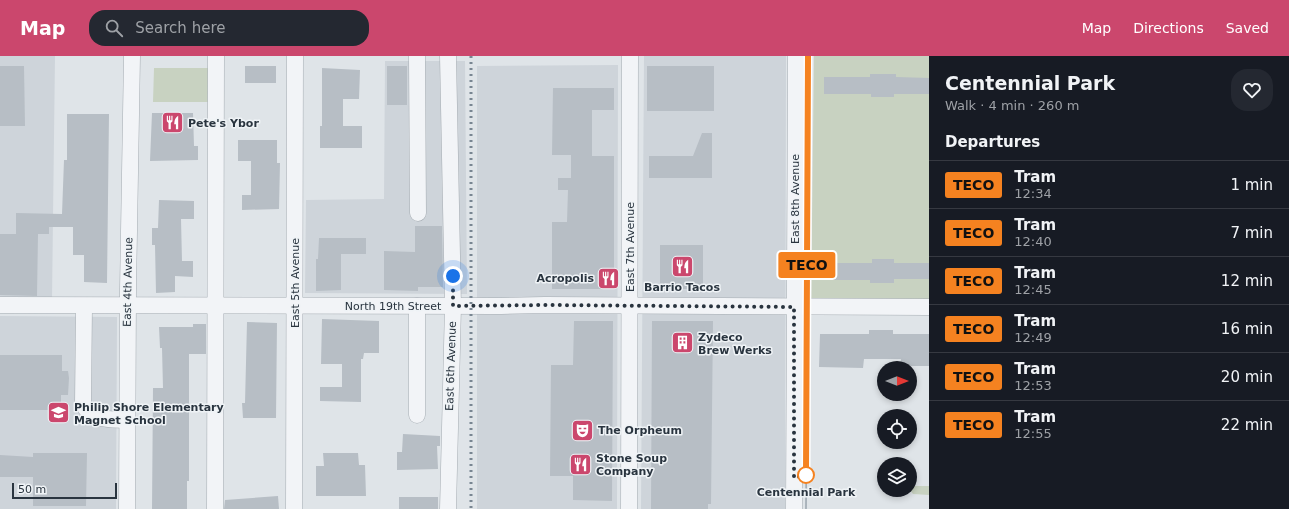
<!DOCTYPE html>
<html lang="en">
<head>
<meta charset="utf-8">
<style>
  body { margin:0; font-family:"DejaVu Sans",sans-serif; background:#242831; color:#f1f3f6; height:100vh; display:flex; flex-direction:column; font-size:15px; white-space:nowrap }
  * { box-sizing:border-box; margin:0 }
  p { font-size:13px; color:#9ea1a6 }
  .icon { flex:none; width:22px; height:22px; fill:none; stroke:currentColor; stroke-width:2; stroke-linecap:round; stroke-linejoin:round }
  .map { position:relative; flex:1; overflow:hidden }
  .details { display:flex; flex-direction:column; background:#171b24; width:360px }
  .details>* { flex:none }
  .badge { padding:0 8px; border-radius:3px; font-size:14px; line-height:26px }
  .needle { width:26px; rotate:90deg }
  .controls { position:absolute; left:877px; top:305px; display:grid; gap:8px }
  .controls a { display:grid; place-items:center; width:40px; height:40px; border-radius:50%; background:#171b24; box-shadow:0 2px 6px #0003; font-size:20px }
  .scale { position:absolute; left:12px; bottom:10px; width:105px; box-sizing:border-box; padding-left:4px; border:2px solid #29343f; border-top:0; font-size:11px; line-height:14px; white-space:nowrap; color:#29343f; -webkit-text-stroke:3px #eff3f6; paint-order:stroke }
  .you { position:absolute; width:20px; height:20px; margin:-10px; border:3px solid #fff; border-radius:50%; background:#1a73e8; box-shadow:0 0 0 6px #1a73e833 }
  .map>.badge { position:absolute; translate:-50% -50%; box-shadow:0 0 0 2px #fff }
  h2 { padding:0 16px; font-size:15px; line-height:36px }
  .round { display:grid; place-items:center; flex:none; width:42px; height:42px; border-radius:16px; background:#242831 }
  .overview { display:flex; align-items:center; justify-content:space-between; height:68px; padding:0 16px }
  h1 { font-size:19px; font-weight:700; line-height:30px }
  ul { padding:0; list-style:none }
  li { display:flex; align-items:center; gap:12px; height:48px; padding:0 16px; border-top:1px solid #363941 }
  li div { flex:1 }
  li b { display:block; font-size:15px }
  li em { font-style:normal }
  li .badge { min-width:44px; font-weight:700; text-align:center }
  header { display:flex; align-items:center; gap:24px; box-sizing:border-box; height:56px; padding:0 20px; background:#cb476d; color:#fff }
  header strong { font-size:19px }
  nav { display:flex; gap:22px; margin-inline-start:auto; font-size:14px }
  .search { width:280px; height:36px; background:#242831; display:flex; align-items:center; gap:10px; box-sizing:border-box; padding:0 14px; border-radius:16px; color:#9ea1a6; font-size:15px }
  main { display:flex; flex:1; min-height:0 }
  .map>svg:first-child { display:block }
  .built { fill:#ced4da }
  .green { fill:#c8d2c1 }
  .building { fill:#b7bec5 }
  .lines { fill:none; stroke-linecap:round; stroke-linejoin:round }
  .minor-casing { stroke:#a5acb2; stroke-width:17 }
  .minor { stroke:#f2f4f7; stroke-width:16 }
  .tram { stroke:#798692; stroke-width:1 }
  .rail { stroke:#798692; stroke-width:3; stroke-dasharray:2 4; stroke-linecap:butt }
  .line-casing { stroke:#fff; stroke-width:9 }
  .line { stroke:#f58220; stroke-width:6 }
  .walk { stroke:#29343f; stroke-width:4; stroke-dasharray:0 7.2 }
  .stop-dot { fill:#fff; stroke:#f58220; stroke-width:2 }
  .labels { text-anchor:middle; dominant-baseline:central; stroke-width:3; stroke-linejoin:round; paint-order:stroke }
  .poi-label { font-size:11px; font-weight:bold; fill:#29343f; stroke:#eff3f6; text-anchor:start }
  .street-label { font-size:11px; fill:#29343f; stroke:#eff3f6 }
  .stop-label { font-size:11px; font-weight:bold; fill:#29343f; stroke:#eff3f6 }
</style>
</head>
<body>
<header>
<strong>Map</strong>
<div class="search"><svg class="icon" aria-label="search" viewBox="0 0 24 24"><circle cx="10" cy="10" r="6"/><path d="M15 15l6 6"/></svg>Search here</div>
<nav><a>Map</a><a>Directions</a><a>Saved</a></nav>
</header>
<main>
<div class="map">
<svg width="929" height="453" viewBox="0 0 929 453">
  <rect width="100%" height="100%" fill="#dfe4e8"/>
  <g class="built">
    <polygon points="0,0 55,0 52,244 0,244"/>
    <polygon points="644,0 786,0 785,453 641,453"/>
    <polygon points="385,5 465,5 467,238 305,237 306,144 384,143"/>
    <polygon points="618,9 617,453 477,453 477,10"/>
    <polygon points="0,260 117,261 116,453 0,453"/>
  </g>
  <g class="green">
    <polygon points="814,0 929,0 929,249 811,247"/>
    <polygon points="154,12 209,12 209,46 153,46"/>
    <polygon points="913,430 929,430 929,439 913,438 910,434"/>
  </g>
  <g class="building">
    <polygon points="0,10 24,10 25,70 0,70"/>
    <rect x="245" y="10" width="31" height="17"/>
    <rect x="387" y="10" width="20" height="39"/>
    <rect x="647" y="10" width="67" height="45"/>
    <polygon points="322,12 360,14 359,43 343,43 343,70 362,70 362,92 320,92 320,70 322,70"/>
    <polygon points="870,18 896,18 896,21 929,22 929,38 894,38 894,41 871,41 871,38 824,38 824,21 870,21"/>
    <polygon points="553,32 614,32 614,54 592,54 592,100 614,100 614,233 552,233 552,166 567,166 568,134 558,134 558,122 571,122 571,99 552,99"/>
    <polygon points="152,57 193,57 194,90 198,90 198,104 150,105"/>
    <polygon points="67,58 109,58 107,227 84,226 84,199 73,199 73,171 49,171 49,178 38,178 37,240 0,239 0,178 16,178 16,157 62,158 64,104 67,104"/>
    <polygon points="702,77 712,77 712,122 649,122 649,100 693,100"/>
    <polygon points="238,84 277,84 277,107 280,107 279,153 242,154 242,139 251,139 251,105 238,105"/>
    <polygon points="159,144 194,145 194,163 181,163 182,205 193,205 193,221 175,220 175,236 156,237 155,189 152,189 152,172 158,172"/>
    <polygon points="415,170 442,170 443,231 418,231 418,235 384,234 384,195 415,196"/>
    <polygon points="319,182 366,182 366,198 341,198 341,234 316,235 316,203 318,203"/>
    <rect x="660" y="189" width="43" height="44"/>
    <polygon points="872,203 894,203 894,207 929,207 929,223 894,223 894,227 870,227 870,224 825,224 825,207 872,207"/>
    <polygon points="322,263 379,265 379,297 364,297 363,303 361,303 361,346 320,345 320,331 342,331 342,308 321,308"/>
    <polygon points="574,265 613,265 612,445 573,444 573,420 550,420 551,309 573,309"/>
    <polygon points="652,265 713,265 711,448 708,448 708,453 651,453"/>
    <polygon points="247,266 277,267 276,362 243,362 242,347 245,347"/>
    <polygon points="193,268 206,268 206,298 189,298 189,425 187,425 187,453 152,453 153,332 163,332 162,292 160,292 159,271 193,271"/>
    <polygon points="869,274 893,274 893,278 929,278 929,310 900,310 901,303 864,303 863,312 819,311 820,278 869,278"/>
    <polygon points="0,299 62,299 62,315 68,315 69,322 68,339 61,339 61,354 0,354"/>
    <polygon points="403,378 440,380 440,390 437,390 438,413 397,414 397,396 402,396"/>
    <polygon points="33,397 87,397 86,450 33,450 33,421 0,421 0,399 33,401"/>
    <polygon points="323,397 358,397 359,409 365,409 366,440 316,440 316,410 324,410"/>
    <polygon points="278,440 279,453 224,453 225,444"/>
    <rect x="399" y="441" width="39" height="12"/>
  </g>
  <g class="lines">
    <defs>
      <g id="minor">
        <polyline points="417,0 418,157"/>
        <polyline points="448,0 453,250 448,453"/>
        <polyline points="0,249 501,250 545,249 929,251"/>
        <path d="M 84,250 L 83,348 C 92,366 111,363 128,364"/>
        <polyline points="417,250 417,359"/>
        <polyline points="127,453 128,234 132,0"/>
        <polyline points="215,453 216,0"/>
        <polyline points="294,453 295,0"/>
        <polyline points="629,453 630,0"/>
        <polyline points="794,453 796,0"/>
      </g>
    </defs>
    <use href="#minor" class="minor-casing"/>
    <use href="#minor" class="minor"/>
    <polyline class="tram" points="806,453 808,0"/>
    <polyline class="rail" points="471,0 471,453"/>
  </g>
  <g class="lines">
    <defs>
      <polyline id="line" points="806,419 808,0"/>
    </defs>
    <use href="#line" class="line-casing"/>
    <use href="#line" class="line"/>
    <polyline class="walk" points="453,220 453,250 545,249 794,251 794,422 806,419"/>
  </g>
  <defs>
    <symbol id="restaurant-square" viewBox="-11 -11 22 22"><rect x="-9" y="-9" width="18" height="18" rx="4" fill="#cb476d" stroke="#eff3f6"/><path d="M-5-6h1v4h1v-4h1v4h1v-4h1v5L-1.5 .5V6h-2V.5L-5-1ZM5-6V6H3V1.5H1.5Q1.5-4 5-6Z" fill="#fff"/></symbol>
    <symbol id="building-square" viewBox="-11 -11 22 22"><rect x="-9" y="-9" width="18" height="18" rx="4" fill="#cb476d" stroke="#eff3f6"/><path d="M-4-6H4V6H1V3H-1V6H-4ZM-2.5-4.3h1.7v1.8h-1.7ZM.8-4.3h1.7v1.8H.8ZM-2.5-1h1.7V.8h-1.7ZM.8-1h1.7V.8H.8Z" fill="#fff"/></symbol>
    <symbol id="school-square" viewBox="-11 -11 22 22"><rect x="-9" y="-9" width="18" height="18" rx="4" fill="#cb476d" stroke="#eff3f6"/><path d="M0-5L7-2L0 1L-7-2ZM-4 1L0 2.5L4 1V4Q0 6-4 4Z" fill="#fff"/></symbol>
    <symbol id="theatre-square" viewBox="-11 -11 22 22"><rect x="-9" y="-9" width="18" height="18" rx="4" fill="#cb476d" stroke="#eff3f6"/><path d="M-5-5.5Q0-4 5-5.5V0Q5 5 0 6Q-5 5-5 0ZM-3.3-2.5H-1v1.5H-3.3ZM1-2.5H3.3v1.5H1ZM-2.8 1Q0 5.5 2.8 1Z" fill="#fff"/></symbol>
  </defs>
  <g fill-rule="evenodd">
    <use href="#restaurant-square" x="160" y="54" width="25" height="25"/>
    <use href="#restaurant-square" x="670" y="198" width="25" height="25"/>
    <use href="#restaurant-square" x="596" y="210" width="25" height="25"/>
    <use href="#building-square" x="670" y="274" width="25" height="25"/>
    <use href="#school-square" x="46" y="344" width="25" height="25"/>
    <use href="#theatre-square" x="570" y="362" width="25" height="25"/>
    <use href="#restaurant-square" x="568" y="396" width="25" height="25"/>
  </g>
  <circle class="stop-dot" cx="806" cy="419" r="8"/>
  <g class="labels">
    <g class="poi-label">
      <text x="188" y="67">Pete's Ybor</text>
      <text x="594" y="222" text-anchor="end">Acropolis</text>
      <text x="682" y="231" text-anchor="middle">Barrio Tacos</text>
      <text x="698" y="281">Zydeco<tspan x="698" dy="13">Brew Werks</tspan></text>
      <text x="74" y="351">Philip Shore Elementary<tspan x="74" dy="13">Magnet School</tspan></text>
      <text x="598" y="374">The Orpheum</text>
      <text x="596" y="402">Stone Soup<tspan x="596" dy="13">Company</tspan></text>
    </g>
    <g class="street-label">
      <text transform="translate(795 143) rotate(-90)">East 8th Avenue</text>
      <text transform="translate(630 191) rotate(-90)">East 7th Avenue</text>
      <text transform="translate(128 226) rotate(-89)">East 4th Avenue</text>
      <text transform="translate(295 227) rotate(-90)">East 5th Avenue</text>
      <text x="393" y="250">North 19th Street</text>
      <text transform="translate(451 310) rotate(-88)">East 6th Avenue</text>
    </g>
    <g class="stop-label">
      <text x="806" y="436">Centennial Park</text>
    </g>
  </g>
</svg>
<div class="controls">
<a><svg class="needle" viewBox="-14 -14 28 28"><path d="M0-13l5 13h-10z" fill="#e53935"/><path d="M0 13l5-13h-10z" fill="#9ea1a6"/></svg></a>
<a><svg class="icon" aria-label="locate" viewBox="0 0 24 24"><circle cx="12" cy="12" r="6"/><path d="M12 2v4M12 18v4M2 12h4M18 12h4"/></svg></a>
<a><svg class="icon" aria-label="layers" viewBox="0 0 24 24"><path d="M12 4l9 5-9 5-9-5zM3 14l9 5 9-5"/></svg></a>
</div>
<div class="scale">50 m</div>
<div class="you" style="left:453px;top:220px"></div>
<b class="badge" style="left:807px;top:209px;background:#f58220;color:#111">TECO</b>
</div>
<section class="details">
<div class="overview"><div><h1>Centennial Park</h1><p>Walk · 4 min · 260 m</p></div><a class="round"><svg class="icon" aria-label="heart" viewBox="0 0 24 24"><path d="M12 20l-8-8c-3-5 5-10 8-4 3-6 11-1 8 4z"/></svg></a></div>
<h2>Departures</h2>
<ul>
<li><span class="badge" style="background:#f58220;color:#111">TECO</span><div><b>Tram</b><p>12:34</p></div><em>1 min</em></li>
<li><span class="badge" style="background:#f58220;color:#111">TECO</span><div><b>Tram</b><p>12:40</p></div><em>7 min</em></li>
<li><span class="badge" style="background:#f58220;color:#111">TECO</span><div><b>Tram</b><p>12:45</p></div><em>12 min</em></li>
<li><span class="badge" style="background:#f58220;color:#111">TECO</span><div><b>Tram</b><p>12:49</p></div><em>16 min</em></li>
<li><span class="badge" style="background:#f58220;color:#111">TECO</span><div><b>Tram</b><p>12:53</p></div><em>20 min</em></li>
<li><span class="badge" style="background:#f58220;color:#111">TECO</span><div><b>Tram</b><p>12:55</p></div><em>22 min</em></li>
</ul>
</section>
</main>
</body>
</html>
